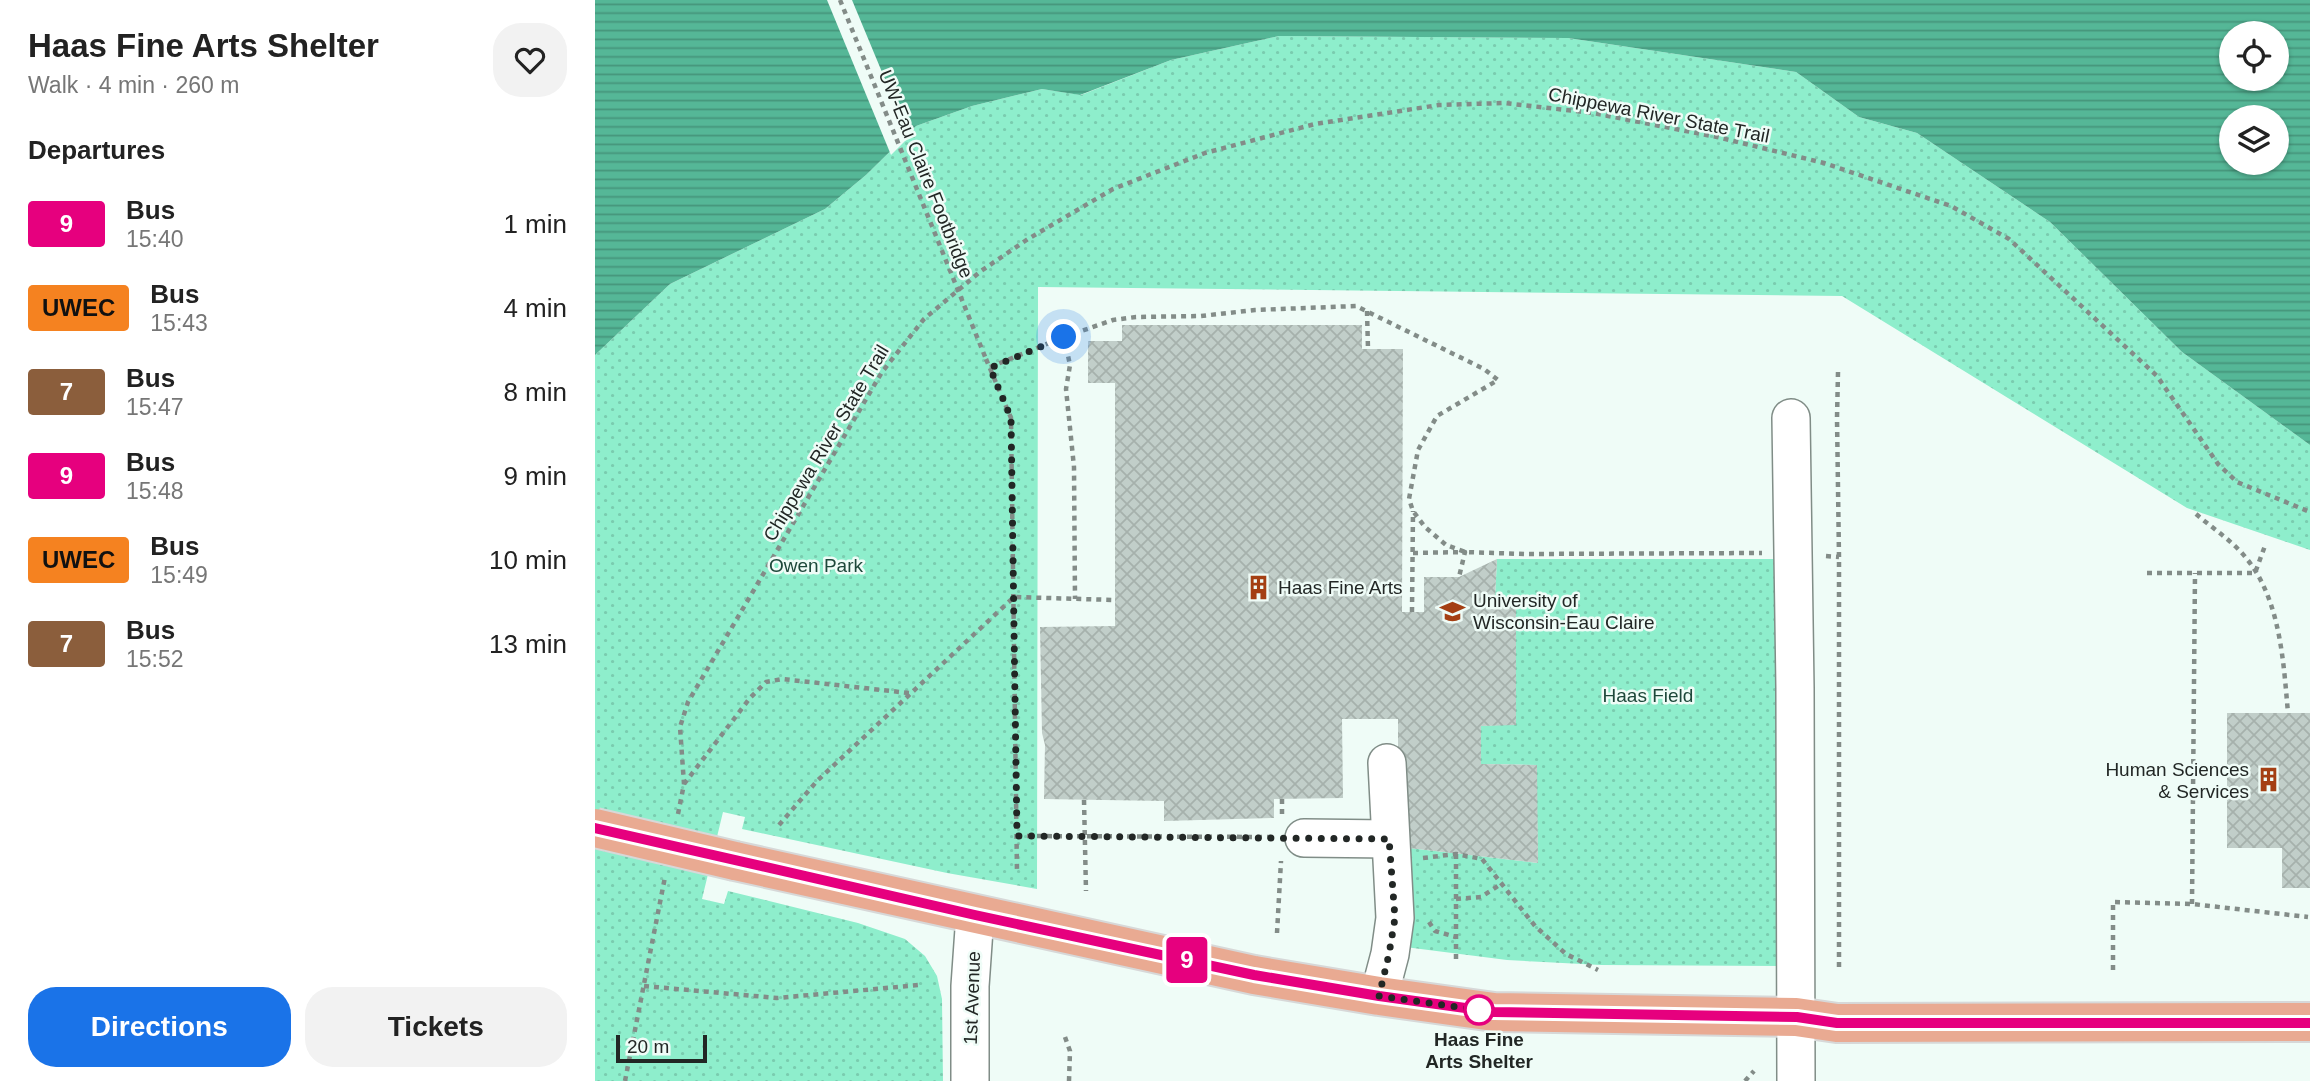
<!DOCTYPE html>
<html lang="en">
<head>
<meta charset="utf-8">
<style>
  body { margin:0; font-family:Arial,sans-serif; background:#f2f2f2; color:#222; height:100vh; display:flex; flex-direction:column; font-size:26px; white-space:nowrap }
  * { box-sizing:border-box; margin:0 }
  p { font-size:23px; color:#767676 }
  .icon { flex:none; width:38px; height:38px; fill:none; stroke:currentColor; stroke-width:2; stroke-linecap:round; stroke-linejoin:round }
  .map { position:relative; flex:1; overflow:hidden }
  .sheet { display:flex; flex-direction:column; background:#fff; width:595px }
  .sheet>* { flex:none }
  .badge { padding:0 14px; border-radius:5px; font-size:24px; line-height:46px }
  .controls { position:absolute; left:1624px; top:21px; display:grid; gap:14px }
  .controls a { display:grid; place-items:center; width:70px; height:70px; border-radius:50%; background:#fff; box-shadow:0 2px 5px #0004; font-size:35px }
  .scale { position:absolute; left:21px; bottom:18px; width:91px; box-sizing:border-box; padding-left:7px; border:4px solid #222725; border-top:0; font-size:19px; line-height:24px; white-space:nowrap; color:#222725; -webkit-text-stroke:5px #effcf7; paint-order:stroke }
  .you { position:absolute; width:35px; height:35px; margin:-18px; border:5px solid #fff; border-radius:50%; background:#1a73e8; box-shadow:0 0 0 10px #1a73e833 }
  .map>.badge { position:absolute; translate:-50% -50%; box-shadow:0 0 0 4px #fff }
  h2 { padding:0 28px; font-size:26px; line-height:63px }
  .round { display:grid; place-items:center; flex:none; width:74px; height:74px; border-radius:28px; background:#f2f2f2 }
  .head { display:flex; align-items:center; justify-content:space-between; height:119px; padding:0 28px }
  h1 { font-size:33px; font-weight:800; line-height:52px }
  .action { display:flex; gap:14px; margin-top:auto; padding:14px 28px }
  .action a { flex:1; height:80px; border-radius:28px; background:#1a73e8; color:#fff; font-size:28px; font-weight:800; line-height:80px; text-align:center }
  .action a+a { background:#f2f2f2; color:#222 }
  ul { padding:0; list-style:none }
  li { display:flex; align-items:center; gap:21px; height:84px; padding:0 28px }
  li div { flex:1 }
  li b { display:block; font-size:26px }
  li em { font-style:normal }
  li .badge { min-width:77px; font-weight:700; text-align:center }
  main { display:flex; flex:1; min-height:0 }
  .map>svg:first-child { display:block }
  .park { fill:url(#park-dots) }
  .water { fill:url(#water-rules); fill-rule:evenodd }
  .pier { fill:#effcf7 }
  .building { fill:url(#building-cross-hatch) }
  .lines { fill:none; stroke-linecap:round; stroke-linejoin:round }
  .minor-casing { stroke:#808d87; stroke-width:40 }
  .major-casing { stroke:#d7d8d8; stroke-width:42 }
  .path { stroke:#838c88; stroke-width:4.5; stroke-dasharray:5 5; stroke-linecap:butt }
  .minor { stroke:#fff; stroke-width:37 }
  .major { stroke:#e9aa92; stroke-width:38 }
  .major-bridge-casing { stroke:#d7d8d8; stroke-width:42; stroke-linecap:butt }
  .path-bridge { stroke:#838c88; stroke-width:4.5; stroke-dasharray:5 5; stroke-linecap:butt }
  .major-bridge { stroke:#e9aa92; stroke-width:38 }
  .line-casing { stroke:#fff; stroke-width:16 }
  .line { stroke:#e6007e; stroke-width:10 }
  .walk { stroke:#222725; stroke-width:7; stroke-dasharray:0 12.6 }
  .stop-dot { fill:#fff; stroke:#e6007e; stroke-width:3.5 }
  .labels { text-anchor:middle; dominant-baseline:central; stroke-width:5; stroke-linejoin:round; paint-order:stroke }
  .street-label { font-size:19px; fill:#222725; stroke:#effcf7 }
  .park-label { font-size:19px; fill:#1d483a; stroke:#effcf7 }
  .poi-label { font-size:19px; fill:#222725; stroke:#effcf7; text-anchor:start }
  .stop-label { font-size:19px; font-weight:bold; fill:#222725; stroke:#effcf7 }
</style>
</head>
<body>
<main>
<section class="sheet">
<div class="head"><div><h1>Haas Fine Arts Shelter</h1><p>Walk · 4 min · 260 m</p></div><a class="round"><svg class="icon" aria-label="heart" viewBox="0 0 24 24"><path d="M12 20l-8-8c-3-5 5-10 8-4 3-6 11-1 8 4z"/></svg></a></div>
<h2>Departures</h2>
<ul>
<li><span class="badge" style="background:#e6007e;color:#fff">9</span><div><b>Bus</b><p>15:40</p></div><em>1 min</em></li>
<li><span class="badge" style="background:#f58220;color:#111">UWEC</span><div><b>Bus</b><p>15:43</p></div><em>4 min</em></li>
<li><span class="badge" style="background:#8b5e3c;color:#fff">7</span><div><b>Bus</b><p>15:47</p></div><em>8 min</em></li>
<li><span class="badge" style="background:#e6007e;color:#fff">9</span><div><b>Bus</b><p>15:48</p></div><em>9 min</em></li>
<li><span class="badge" style="background:#f58220;color:#111">UWEC</span><div><b>Bus</b><p>15:49</p></div><em>10 min</em></li>
<li><span class="badge" style="background:#8b5e3c;color:#fff">7</span><div><b>Bus</b><p>15:52</p></div><em>13 min</em></li>
</ul>
<div class="action"><a>Directions</a><a>Tickets</a></div>
</section>
<div class="map">
<svg width="1715" height="1081" viewBox="0 0 1715 1081">
  <defs>
    <pattern id="park-dots" width="8" height="8" patternUnits="userSpaceOnUse" patternTransform="scale(1.75)"><rect width="8" height="8" fill="#8eeecc"/><path d="M2 2h.1M6 6h.1" fill="none" stroke="#7accaf" stroke-width="1.8" stroke-linecap="round"/></pattern>
    <pattern id="water-rules" width="6" height="5" patternUnits="userSpaceOnUse" patternTransform="scale(1.75)"><rect width="6" height="5" fill="#55b797"/><path d="M0 2.5h6" fill="none" stroke="#46957b"/></pattern>
    <pattern id="building-cross-hatch" width="8" height="8" patternUnits="userSpaceOnUse" patternTransform="scale(1.75)"><rect width="8" height="8" fill="#c1cec9"/><path d="M0 0l8 8M0 8l8-8" fill="none" stroke="#a6b1ac"/></pattern>
  </defs>
  <rect width="100%" height="100%" fill="#effcf7"/>
  <g class="park">
    <polygon points="684,36 973,38 1201,72 1264,117 1322,133 1455,222 1587,352 1715,445 1715,550 1592,508 1247,296 443,287 442,889 352,873 147,829 150,817 128,812 107,899 129,904 133,891 263,923 310,939 330,956 342,976 347,999 348,1081 0,1081 0,355 75,284 230,209 271,175 321,126 377,106 447,89 486,95 576,60"/>
    <polygon points="902,559 1183,559 1186,966 1006,965 912,960 810,947 814,848 943,863 941,765 886,764 886,726 921,724 921,599 900,597"/>
  </g>
  <path class="water" d="M 0,0 L 1715,0 L 1715,445 L 1587,352 L 1455,222 L 1322,133 L 1264,117 L 1201,72 L 973,38 L 684,36 L 576,60 L 485,95 L 447,89 L 377,106 L 321,126 L 271,175 L 230,209 L 75,284 L 0,355 ZM 1636,33 L 1682,33 L 1682,79 L 1636,79 ZM 1636,117 L 1682,117 L 1682,163 L 1636,163 Z"/>
  <polygon class="pier" points="232,0 257,0 314,137 296,155"/>
  <g class="building">
    <polygon points="527,325 767,325 767,349 808,349 807,612 829,612 829,577 864,577 902,559 900,597 921,598 921,725 886,726 886,764 942,765 943,863 814,848 803,755 803,719 747,719 748,798 679,799 679,818 569,821 569,801 449,799 450,745 447,733 445,627 520,626 520,383 493,383 493,341 527,341"/>
    <polygon points="1632,713 1715,713 1715,888 1687,888 1687,848 1632,848"/>
  </g>
  <g class="lines">
    <defs>
      <g id="minor">
        <polyline points="1196,418 1200,688 1201,1081"/>
        <polyline points="709,838 795,839"/>
        <polyline points="784,996 795,954 800,918 792,763"/>
        <polyline points="375,1081 375,986 380,915"/>
      </g>
      <polyline id="major" points="140,861 659,975 784,996 899,1012 1201,1017 1242,1023 1715,1022"/>
    </defs>
    <use href="#minor" class="minor-casing"/>
    <use href="#major" class="major-casing"/>
    <g class="path">
      <polyline points="772,311 773,349"/>
      <polyline points="469,337 475,365 471,389 479,467 480,599"/>
      <polyline points="391,359 416,418 422,873"/>
      <polyline points="395,367 469,337 518,320 541,317 606,316 660,310 761,306 889,369 903,380 842,416 823,450 814,499 818,511 830,527 851,545 870,552 930,554 1167,553"/>
      <polyline points="1243,372 1242,418 1244,557 1244,971"/>
      <path d="M 1601,514 C 1615,526 1630,536 1643,549 C 1685,591 1688,657 1693,713"/>
      <polyline points="818,553 870,552 864,577"/>
      <polyline points="1231,556 1244,557"/>
      <polyline points="1552,573 1660,573 1671,543"/>
      <polyline points="817,612 818,511"/>
      <polyline points="89,784 155,698 171,682 187,679 314,693"/>
      <polyline points="489,800 491,891"/>
      <polyline points="83,814 89,784 85,727 93,702 287,372 329,319 386,271 433,239 518,189 610,153 720,124 844,105 909,103 998,113 1122,137 1229,163 1356,206 1414,239 1562,376 1623,464 1642,482 1715,512"/>
      <polyline points="687,814 687,798"/>
      <polyline points="184,825 222,781 419,597 520,600"/>
      <polyline points="422,836 676,837"/>
      <polyline points="861,854 861,963"/>
      <polyline points="828,858 861,854 887,859 940,926 971,954 1003,970"/>
      <polyline points="861,899 886,897 906,884"/>
      <polyline points="1597,904 1600,573"/>
      <polyline points="834,922 840,931 861,937"/>
      <polyline points="682,933 686,861"/>
      <polyline points="1518,970 1518,902 1597,904 1713,917"/>
      <polyline points="49,986 182,998 324,985"/>
      <polyline points="470,1037 475,1051 474,1081"/>
      <polyline points="30,1081 70,877"/>
      <polyline points="1150,1081 1159,1071"/>
    </g>
    <use href="#minor" class="minor"/>
    <use href="#major" class="major"/>
    <defs>
      <polyline id="major-bridge" points="0,828 140,861"/>
    </defs>
    <use href="#major-bridge" class="major-bridge-casing"/>
    <polyline class="path-bridge" points="245,0 391,359"/>
    <use href="#major-bridge" class="major-bridge"/>
  </g>
  <g class="lines">
    <defs>
      <polyline id="line" points="0,828 380,915 659,975 784,996 899,1012 1202,1017 1242,1023 1715,1023"/>
    </defs>
    <use href="#line" class="line-casing"/>
    <use href="#line" class="line"/>
    <polyline class="walk" points="469,337 395,368 416,418 422,836 794,839 800,918 794,954 784,996 884,1010"/>
  </g>
  <defs>
    <symbol id="building-bare" viewBox="-9 -9 18 18"><path d="M-4-6H4V6H1V3H-1V6H-4ZM-2.5-4.3h1.7v1.8h-1.7ZM.8-4.3h1.7v1.8H.8ZM-2.5-1h1.7V.8h-1.7ZM.8-1h1.7V.8H.8Z" fill="#a43f13" stroke="#effcf7" stroke-width="2.5" paint-order="stroke"/></symbol>
    <symbol id="university-bare" viewBox="-9 -9 18 18"><path d="M0-5L7-2L0 1L-7-2ZM-4 1L0 2.5L4 1V4Q0 6-4 4Z" fill="#a43f13" stroke="#effcf7" stroke-width="2.5" paint-order="stroke"/></symbol>
  </defs>
  <g fill-rule="evenodd">
    <use href="#building-bare" x="646" y="570" width="35" height="35"/>
    <use href="#university-bare" x="840" y="594" width="35" height="35"/>
    <use href="#building-bare" x="1656" y="762" width="35" height="35"/>
  </g>
  <circle class="stop-dot" cx="884" cy="1010" r="14"/>
  <g class="labels">
    <g class="street-label">
      <text transform="translate(1064 115) rotate(11)">Chippewa River State Trail</text>
      <text transform="translate(331 174) rotate(68)">UW-Eau Claire Footbridge</text>
      <text transform="translate(231 443) rotate(-59)">Chippewa River State Trail</text>
      <text transform="translate(377 998) rotate(-88)">1st Avenue</text>
    </g>
    <g class="park-label">
      <text x="221" y="565">Owen Park</text>
      <text x="1053" y="695">Haas Field</text>
    </g>
    <g class="poi-label">
      <text x="683" y="587">Haas Fine Arts</text>
      <text x="878" y="600">University of<tspan x="878" dy="22">Wisconsin-Eau Claire</tspan></text>
      <text x="1654" y="769" text-anchor="end">Human Sciences<tspan x="1654" dy="22">&amp; Services</tspan></text>
    </g>
    <g class="stop-label">
      <text x="884" y="1039">Haas Fine<tspan x="884" dy="22">Arts Shelter</tspan></text>
    </g>
  </g>
</svg>
<div class="controls">
<a><svg class="icon" aria-label="locate" viewBox="0 0 24 24"><circle cx="12" cy="12" r="6"/><path d="M12 2v4M12 18v4M2 12h4M18 12h4"/></svg></a>
<a><svg class="icon" aria-label="layers" viewBox="0 0 24 24"><path d="M12 4l9 5-9 5-9-5zM3 14l9 5 9-5"/></svg></a>
</div>
<div class="scale">20 m</div>
<div class="you" style="left:469px;top:337px"></div>
<b class="badge" style="left:592px;top:960px;background:#e6007e;color:#fff">9</b>
</div>
</main>
</body>
</html>
